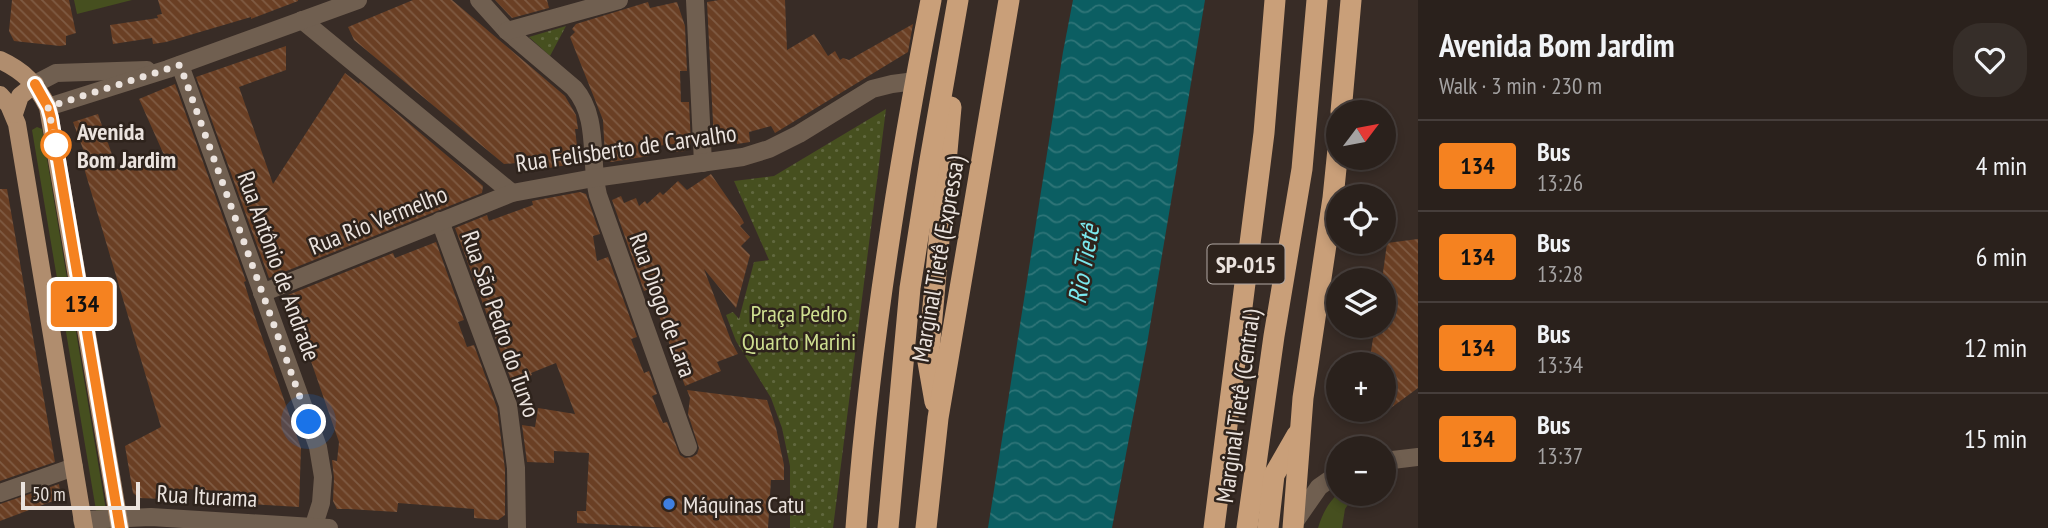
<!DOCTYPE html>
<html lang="en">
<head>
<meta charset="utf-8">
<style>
  body { margin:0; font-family:"PT Sans Narrow",sans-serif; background:#362e29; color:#f1f3f6; height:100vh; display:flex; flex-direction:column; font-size:26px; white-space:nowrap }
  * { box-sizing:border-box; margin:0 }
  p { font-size:23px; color:#a5a3a3 }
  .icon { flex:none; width:38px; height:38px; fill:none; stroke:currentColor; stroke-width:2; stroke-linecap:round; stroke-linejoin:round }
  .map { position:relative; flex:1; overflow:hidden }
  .panel { display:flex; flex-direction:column; background:#2a211c; width:630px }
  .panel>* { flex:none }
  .badge { padding:0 14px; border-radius:5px; font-size:24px; line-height:46px }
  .needle { width:46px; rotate:58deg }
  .buttons { position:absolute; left:1326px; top:100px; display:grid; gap:14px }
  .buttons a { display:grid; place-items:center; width:70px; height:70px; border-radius:50%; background:#2a211c; box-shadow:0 4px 10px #0003,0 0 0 2px #463e3b; font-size:35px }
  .scale { position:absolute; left:21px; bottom:18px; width:119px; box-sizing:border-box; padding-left:7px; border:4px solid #ebe3de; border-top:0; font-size:19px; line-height:24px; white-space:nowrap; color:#ebe3de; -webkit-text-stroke:5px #2e231c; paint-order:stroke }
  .you { position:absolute; width:35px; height:35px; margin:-18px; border:5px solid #fff; border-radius:50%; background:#1a73e8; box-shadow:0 0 0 10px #1a73e833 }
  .map>.badge { position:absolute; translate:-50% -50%; box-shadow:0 0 0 4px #fff }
  .round { display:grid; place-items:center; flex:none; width:74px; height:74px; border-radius:28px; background:#362e29 }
  .head { display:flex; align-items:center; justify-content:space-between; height:119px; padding:0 21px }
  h1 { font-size:33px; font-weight:700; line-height:52px }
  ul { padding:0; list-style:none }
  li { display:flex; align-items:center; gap:21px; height:91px; padding:0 21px; border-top:2px solid #463e3b }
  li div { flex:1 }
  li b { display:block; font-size:26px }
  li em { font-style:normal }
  li .badge { min-width:77px; font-weight:700; text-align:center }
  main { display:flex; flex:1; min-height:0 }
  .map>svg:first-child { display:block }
  .grass { fill:#464f1f }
  .park { fill:url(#park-dots) }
  .water { fill:url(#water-waves) }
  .building { fill:url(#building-back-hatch) }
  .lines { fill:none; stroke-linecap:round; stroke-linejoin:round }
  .minor { stroke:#705f50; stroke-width:18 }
  .major { stroke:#b08d6e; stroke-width:18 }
  .highway { stroke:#c99f79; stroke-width:21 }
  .line-casing { stroke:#fff; stroke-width:16 }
  .line { stroke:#f58220; stroke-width:10 }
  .walk { stroke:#ebe3de; stroke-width:7; stroke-dasharray:0 12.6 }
  .stop-dot { fill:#fff; stroke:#f58220; stroke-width:3.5 }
  .shop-dot { fill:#3f7fe0; stroke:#2e231c; stroke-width:2.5 }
  .labels { text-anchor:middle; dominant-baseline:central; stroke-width:5; stroke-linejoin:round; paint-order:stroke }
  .shield { fill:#2e231c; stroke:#b2a9a4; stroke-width:2 }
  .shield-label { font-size:23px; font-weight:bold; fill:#ebe3de }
  .stop-label { font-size:24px; font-weight:bold; fill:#ebe3de; stroke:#2e231c; text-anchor:start }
  .street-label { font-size:24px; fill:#ebe3de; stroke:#2e231c }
  .park-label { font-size:24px; fill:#cede90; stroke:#2e231c }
  .poi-label { font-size:24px; fill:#ebe3de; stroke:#2e231c; text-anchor:start }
  .water-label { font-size:26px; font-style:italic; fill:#7be9ef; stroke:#2e231c }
</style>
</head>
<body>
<main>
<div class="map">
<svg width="1418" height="528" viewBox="0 0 1418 528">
  <defs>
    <pattern id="park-dots" width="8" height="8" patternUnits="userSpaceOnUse" patternTransform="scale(1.75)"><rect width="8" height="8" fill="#464f1f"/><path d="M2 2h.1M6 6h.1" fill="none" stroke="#61683f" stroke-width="1.8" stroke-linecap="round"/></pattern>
    <pattern id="water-waves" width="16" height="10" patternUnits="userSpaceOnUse" patternTransform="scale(1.75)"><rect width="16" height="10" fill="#0b5e62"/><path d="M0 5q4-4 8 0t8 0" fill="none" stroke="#2f7578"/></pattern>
    <pattern id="building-back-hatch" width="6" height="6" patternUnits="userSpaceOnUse" patternTransform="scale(1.75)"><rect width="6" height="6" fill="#6a3f24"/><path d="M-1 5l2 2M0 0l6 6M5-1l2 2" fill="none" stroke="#7f5b43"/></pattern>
  </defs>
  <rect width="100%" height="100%" fill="#382c26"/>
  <g class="grass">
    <polygon points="74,0 132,0 77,14"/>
    <polygon points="37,127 42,129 109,528 99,528 32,130"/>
    <path d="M 1339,493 L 1355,494 L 1345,509 L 1342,528 L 1318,528 C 1322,515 1328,502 1339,493 Z"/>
  </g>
  <g class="park">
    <polygon points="566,26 550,56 529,37"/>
    <polygon points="886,109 833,528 790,528 790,466 782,428 771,398 736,341 726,315 733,312 739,319 754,262 769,260 734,181 774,176"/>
  </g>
  <polygon class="water" points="1073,0 1205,0 1148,338 1112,528 988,528 1063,52"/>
  <g class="building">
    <polygon points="12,0 69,0 76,33 66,36 66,45 60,46 14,41 9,31"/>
    <polygon points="158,0 298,0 298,1 251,19 251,17 166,42 153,44 152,38 113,44 110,25 158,18 157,15 162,14"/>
    <polygon points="413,0 452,0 565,96 576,115 578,129 575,129 579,163 531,171 530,163 517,166 517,163 504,164 354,40 348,27"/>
    <polygon points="495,0 547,0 549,8 512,18"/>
    <polygon points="719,0 785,0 787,50 814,34 828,56 835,51 840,60 843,58 849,60 913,24 908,52 775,133 771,126 749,132 750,142 737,144 737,142 723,144 723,141 714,143 707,2"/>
    <polygon points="648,2 650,8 677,2 685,26 687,71 680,71 681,102 689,102 691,145 685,151 675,152 674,144 647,147 649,156 611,162 605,158 603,120 570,37 575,32 572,29 576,24"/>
    <polygon points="286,46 286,70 239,87 273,184 345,73 359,84 360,82 483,186 482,193 269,278 196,77"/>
    <polygon points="175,84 246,281 244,282 255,317 301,448 299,507 218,502 219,491 188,489 188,500 139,498 133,493 125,446 161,427 81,158 86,157 73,122 98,114 117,169 164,155 139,99"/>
    <polygon points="711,174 742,219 744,223 740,226 750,237 741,246 750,255 736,308 704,269 732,343 738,354 717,362 721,371 685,386 649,289 644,291 612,200 621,196 624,203 636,198 639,206 645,201 647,204 660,192 663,195 678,181 687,190"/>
    <polygon points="0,189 7,189 55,462 0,481"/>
    <polygon points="580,192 586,194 600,234 593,236 597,261 608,257 637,337 631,339 644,373 649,371 657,394 652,396 663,423 667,422 680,455 685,458 692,457 697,454 699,448 688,414 690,398 687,390 767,400 776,428 784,465 784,480 771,480 768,528 669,528 577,523 577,511 586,511 589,453 554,451 554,463 527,462 522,425 535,427 538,408 575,414 556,363 531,373 532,375 520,380 519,377 511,380 455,228 487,215 489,221 533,205 532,201"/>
    <polygon points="1418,239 1418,388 1384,413 1384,364 1369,364 1375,326 1384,326 1384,280 1382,280 1387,243"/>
    <polygon points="436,242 464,320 458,322 467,347 474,345 497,408 505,469 505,515 498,520 474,518 474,509 398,503 397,512 348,509 337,509 333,501 334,478 332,460 337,461 339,442 288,295 393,253 395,258"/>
    <polygon points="59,484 61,498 0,521 0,504"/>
  </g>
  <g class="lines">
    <g class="minor">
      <path d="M 479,0 L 507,31 L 574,88 C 600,118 589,159 598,195 L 688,447"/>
      <polyline points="695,0 703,163"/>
      <polyline points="302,20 512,193"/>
      <polyline points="507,31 619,0"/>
      <polyline points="180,65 318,447 323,477 321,503 313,528"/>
      <polyline points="35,84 56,73 147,70"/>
      <polyline points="48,107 168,69 358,0"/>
      <polyline points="440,221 508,405 516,468 517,528"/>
      <polyline points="262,293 512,193 594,178 743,157 769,149 799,134 872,89 892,84 915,81"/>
      <polyline points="1384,461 1418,457"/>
      <polyline points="0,493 74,467"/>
      <polyline points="82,520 151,517 329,528"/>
      <polyline points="1294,523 1319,487 1339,473"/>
    </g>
    <g class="major">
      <path d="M 0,60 C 24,71 36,84 48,107 L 120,528"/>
      <polyline points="0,95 9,105 17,124 84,528"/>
      <polyline points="14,114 20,96 35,84"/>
    </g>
    <g class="highway">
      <polyline points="1341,112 1351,0"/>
      <polyline points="935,402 928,362 951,107"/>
      <path d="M 856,528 C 869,351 897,174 931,0"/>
      <polyline points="888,528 910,288 930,160 958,0"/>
      <polyline points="926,528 938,418 1009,0"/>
      <polyline points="1214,528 1264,133 1275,0"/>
      <polyline points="1247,528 1274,336 1302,169 1317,0"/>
      <polyline points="1268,528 1274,475 1297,435"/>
      <polyline points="1293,528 1303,398 1333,198 1339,139"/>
    </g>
  </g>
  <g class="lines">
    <defs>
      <polyline id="line" points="35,84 48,107 51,118 120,528"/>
    </defs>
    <use href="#line" class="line-casing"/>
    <use href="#line" class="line"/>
    <polyline class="walk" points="56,145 48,107 180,65 309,422"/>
  </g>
  <circle class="stop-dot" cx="56" cy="145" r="14"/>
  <circle class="shop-dot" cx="669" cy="504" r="7"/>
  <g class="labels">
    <rect class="shield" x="1207.5" y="244.5" width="77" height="39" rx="5"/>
    <g class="shield-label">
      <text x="1246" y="264">SP-015</text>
    </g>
    <g class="stop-label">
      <text x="77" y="131">Avenida<tspan x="77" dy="28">Bom Jardim</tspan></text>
    </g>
    <g class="street-label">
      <text transform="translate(626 148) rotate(-8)">Rua Felisberto de Carvalho</text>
      <text transform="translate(378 220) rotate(-22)">Rua Rio Vermelho</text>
      <text transform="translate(938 259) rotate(-80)">Marginal Tietê (Expressa)</text>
      <text transform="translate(279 266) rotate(70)">Rua Antônio de Andrade</text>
      <text transform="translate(663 305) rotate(70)">Rua Diogo de Lara</text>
      <text transform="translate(501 324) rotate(71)">Rua São Pedro do Turvo</text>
      <text transform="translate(1238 406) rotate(-82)">Marginal Tietê (Central)</text>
      <text transform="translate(207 496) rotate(3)">Rua Iturama</text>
    </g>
    <g class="park-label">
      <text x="799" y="313">Praça Pedro<tspan x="799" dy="28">Quarto Marini</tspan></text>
    </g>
    <g class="poi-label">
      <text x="683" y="504">Máquinas Catu</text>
    </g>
    <g class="water-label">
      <text transform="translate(1083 264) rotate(-80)">Rio Tietê</text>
    </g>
  </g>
</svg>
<div class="buttons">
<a><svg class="needle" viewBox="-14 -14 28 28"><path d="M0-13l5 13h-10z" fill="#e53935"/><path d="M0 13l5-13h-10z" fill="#a5a3a3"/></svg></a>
<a><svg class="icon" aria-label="locate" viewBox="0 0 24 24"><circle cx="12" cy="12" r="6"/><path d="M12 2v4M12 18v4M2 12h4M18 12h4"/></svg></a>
<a><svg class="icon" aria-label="layers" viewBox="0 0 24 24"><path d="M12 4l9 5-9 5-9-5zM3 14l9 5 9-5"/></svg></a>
<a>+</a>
<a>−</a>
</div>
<div class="scale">50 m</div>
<div class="you" style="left:309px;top:422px"></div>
<b class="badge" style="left:82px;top:304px;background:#f58220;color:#111">134</b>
</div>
<section class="panel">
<div class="head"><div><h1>Avenida Bom Jardim</h1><p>Walk · 3 min · 230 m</p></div><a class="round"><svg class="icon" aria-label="heart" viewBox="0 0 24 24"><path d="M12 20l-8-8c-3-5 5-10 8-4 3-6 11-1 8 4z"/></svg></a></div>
<ul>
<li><span class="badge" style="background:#f58220;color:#111">134</span><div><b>Bus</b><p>13:26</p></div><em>4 min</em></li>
<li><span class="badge" style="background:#f58220;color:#111">134</span><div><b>Bus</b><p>13:28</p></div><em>6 min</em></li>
<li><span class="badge" style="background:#f58220;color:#111">134</span><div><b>Bus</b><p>13:34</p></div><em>12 min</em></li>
<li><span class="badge" style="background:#f58220;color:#111">134</span><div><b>Bus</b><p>13:37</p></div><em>15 min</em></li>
</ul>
</section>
</main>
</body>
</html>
